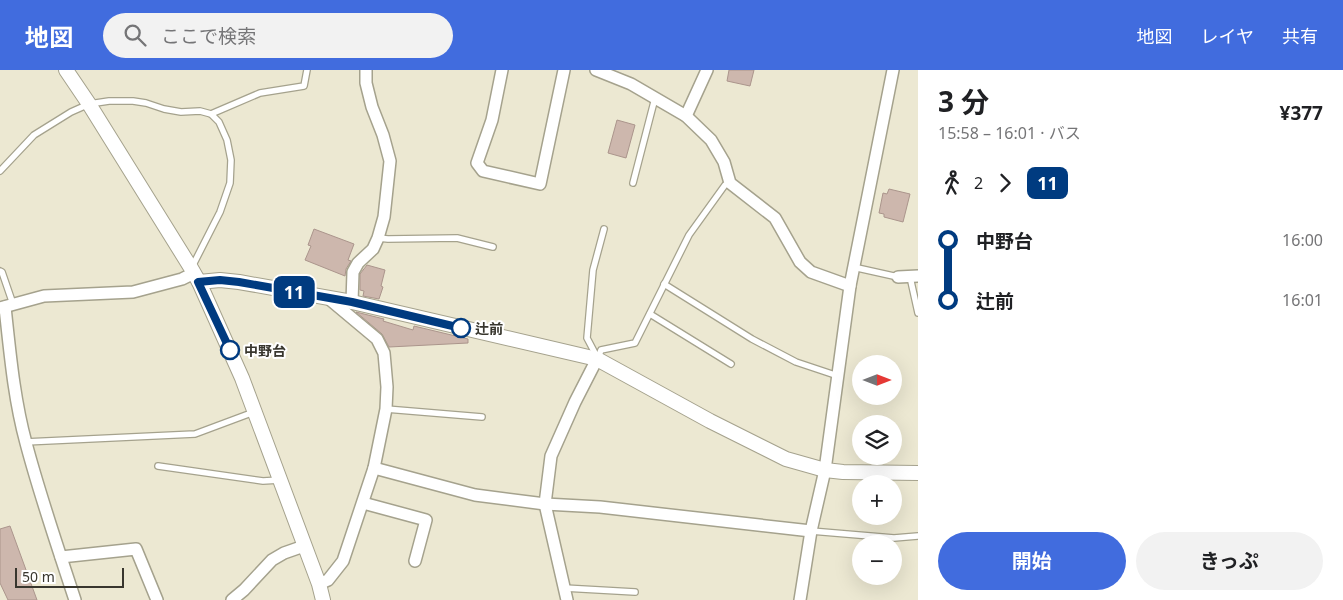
<!DOCTYPE html>
<html lang="ja">
<head>
<meta charset="utf-8">
<style>
  body { margin:0; font-family:"Noto Sans","Noto Sans JP",sans-serif; background:#f2f2f2; color:#202124; height:100vh; display:flex; flex-direction:column; font-size:19px; white-space:nowrap }
  * { box-sizing:border-box; margin:0 }
  p { font-size:16px; color:#757577 }
  .icon { flex:none; width:28px; height:28px; fill:none; stroke:currentColor; stroke-width:2; stroke-linecap:round; stroke-linejoin:round }
  .map { position:relative; flex:1; overflow:hidden }
  .sheet { display:flex; flex-direction:column; background:#fff; width:425px }
  .sheet>* { flex:none }
  .badge { padding:0 10px; border-radius:8px; font-size:18px; line-height:32px }
  .needle { width:32px; rotate:90deg }
  .buttons { position:absolute; left:852px; top:285px; display:grid; gap:10px }
  .buttons a { display:grid; place-items:center; width:50px; height:50px; border-radius:50%; background:#fff; box-shadow:0 5px 20px #0002; font-size:25px }
  .scale { position:absolute; left:15px; bottom:12px; width:109px; box-sizing:border-box; padding-left:5px; border:2px solid #38362e; border-top:0; font-size:14px; line-height:18px; white-space:nowrap; color:#38362e; -webkit-text-stroke:4px #fff; paint-order:stroke }
  .map>.badge { position:absolute; translate:-50% -50%; box-shadow:0 0 0 2px #fff }
  .legs { display:flex; align-items:center; gap:8px; height:55px; padding:0 20px; font-size:16px }
  .legs p { margin-inline-start:auto }
  .summary { display:flex; align-items:center; justify-content:space-between; height:85px; padding:0 20px }
  h1 { font-size:28px; font-weight:700; line-height:38px }
  .primary-button { display:flex; gap:10px; margin-top:auto; padding:10px 20px }
  .primary-button a { flex:1; height:58px; border-radius:30px; background:#416cde; color:#fff; font-size:20px; font-weight:700; line-height:58px; text-align:center }
  .primary-button a+a { background:#f2f2f2; color:#202124 }
  ul { padding:0 20px; list-style:none }
  li { display:flex; align-items:center; gap:18px; height:60px; font-size:19px }
  li i { display:grid; place-items:center; width:8px; height:100%; margin:0 6px; background:currentColor }
  li i::after { content:''; width:12px; height:12px; margin:-6px; border:4px solid; border-radius:50%; background:#fff }
  li p { margin-inline-start:auto }
  li:first-child i { background:linear-gradient(#0000 50%,currentColor 0) }
  li:last-child i { background:linear-gradient(currentColor 50%,#0000 0) }
  header { display:flex; align-items:center; gap:30px; box-sizing:border-box; height:70px; padding:0 25px; background:#416cde; color:#fff }
  header strong { font-size:24px }
  nav { display:flex; gap:28px; margin-inline-start:auto; font-size:18px }
  .search { width:350px; height:45px; background:#f2f2f2; display:flex; align-items:center; gap:12px; box-sizing:border-box; padding:0 18px; border-radius:28px; color:#757577; font-size:19px }
  main { display:flex; flex:1; min-height:0 }
  .map>svg:first-child { display:block }
  .building { fill:#cdb7ad; stroke:#ab958c }
  .lines { fill:none; stroke-linecap:round; stroke-linejoin:round }
  .service-casing { stroke:#a5a28d; stroke-width:8 }
  .minor-casing { stroke:#a5a28d; stroke-width:14 }
  .tertiary-casing { stroke:#a5a28d; stroke-width:16 }
  .service { stroke:#fff; stroke-width:5.5 }
  .minor { stroke:#fff; stroke-width:11 }
  .tertiary { stroke:#fff; stroke-width:14 }
  .line-1-casing { stroke:#fff; stroke-width:11 }
  .line-1 { stroke:#003b80; stroke-width:8 }
  .stop-1-dot { fill:#fff; stroke:#003b80; stroke-width:2.5 }
  .labels { text-anchor:middle; dominant-baseline:central; stroke-width:4; stroke-linejoin:round; paint-order:stroke }
  .stop-label { font-size:14px; font-weight:bold; fill:#38362e; stroke:#fff; text-anchor:start }
</style>
</head>
<body>
<header>
<strong>地図</strong>
<div class="search"><svg class="icon" aria-label="search" viewBox="0 0 24 24"><circle cx="10" cy="10" r="6"/><path d="M15 15l6 6"/></svg>ここで検索</div>
<nav><a>地図</a><a>レイヤ</a><a>共有</a></nav>
</header>
<main>
<div class="map">
<svg width="918" height="530" viewBox="0 0 918 530">
  <rect width="100%" height="100%" fill="#ece8d2"/>
  <g class="building">
    <polygon points="729,0 754,0 750,16 727,11"/>
    <polygon points="617,50 635,55 626,88 608,83"/>
    <polygon points="889,119 910,124 903,152 884,147 884,144 879,143 883,123 887,124"/>
    <polygon points="314,159 354,174 348,190 351,191 346,199 345,206 305,190 311,176 308,175"/>
    <polygon points="367,195 385,200 381,216 383,217 379,229 363,226 364,221 360,220 360,204"/>
    <polygon points="356,242 384,249 383,251 413,260 414,256 468,269 468,273 389,277 382,264"/>
    <polygon points="10,456 37,530 8,530 0,513 0,459"/>
  </g>
  <g class="lines">
    <defs>
      <g id="service">
        <polyline points="211,44 260,23 304,16 307,0"/>
        <polyline points="0,101 34,65 71,42 89,34 109,31 133,31 146,33 164,39 181,42 200,41 211,44 219,52 227,70 231,90 230,113 220,142 192,197"/>
        <polyline points="633,113 655,28"/>
        <polyline points="378,168 388,169 457,168 493,177"/>
        <polyline points="853,197 898,207"/>
        <polyline points="0,201 2,202 13,234"/>
        <polyline points="910,207 918,243"/>
        <polyline points="664,214 752,269 796,292 838,306"/>
        <polyline points="650,244 731,294"/>
        <polyline points="597,287 587,268 593,200 604,159"/>
        <polyline points="598,288 601,280 635,273 689,165 725,115 730,113"/>
        <polyline points="386,339 482,347"/>
        <polyline points="25,372 195,364 254,342"/>
        <polyline points="158,396 263,411 280,410"/>
        <polyline points="811,461 894,468 918,466"/>
        <polyline points="564,518 635,522"/>
      </g>
      <g id="minor">
        <polyline points="502,0 492,50 477,93 483,101 540,114 564,0"/>
        <polyline points="596,0 631,14 686,46 711,70 724,92 730,113 775,148 800,192 811,202 850,216"/>
        <polyline points="686,46 707,0"/>
        <polyline points="898,207 918,206"/>
        <polyline points="352,232 353,202 358,193 373,179 378,168 384,147 390,91 383,65 372,37 366,13 366,0"/>
        <path d="M 5,237 C 10,283 14,329 26,373 C 40,426 58,478 75,530"/>
        <polyline points="0,238 44,226 133,222 182,209 194,203"/>
        <polyline points="374,398 475,425 545,434 600,437 811,461"/>
        <polyline points="363,433 426,450 415,491"/>
        <polyline points="61,487 136,479 157,530"/>
        <polyline points="319,514 328,510 343,491 374,398 386,339 387,317 384,283 377,269 328,228"/>
        <polyline points="232,530 244,520 272,490 284,483 304,476"/>
        <polyline points="567,530 545,434 551,386 575,332 597,289"/>
        <polyline points="800,530 811,461 825,400 850,216 893,0"/>
      </g>
      <g id="tertiary">
        <polyline points="66,0 89,34 191,198 199,212 242,308 319,514 323,530"/>
        <polyline points="199,212 220,210 239,212 352,232 597,289 710,351 786,389 825,400 843,402 918,403"/>
      </g>
    </defs>
    <use href="#service" class="service-casing"/>
    <use href="#minor" class="minor-casing"/>
    <use href="#tertiary" class="tertiary-casing"/>
    <use href="#service" class="service"/>
    <use href="#minor" class="minor"/>
    <use href="#tertiary" class="tertiary"/>
  </g>
  <g class="lines">
    <defs>
      <polyline id="line-1" points="230,280 198,212 220,210 239,212 352,232 461,258"/>
    </defs>
    <use href="#line-1" class="line-1-casing"/>
    <use href="#line-1" class="line-1"/>
  </g>
  <g class="stop-1-dot">
    <circle cx="461" cy="258" r="9"/>
    <circle cx="230" cy="280" r="9"/>
  </g>
  <g class="labels">
    <g class="stop-label">
      <text x="475" y="258">辻前</text>
      <text x="244" y="280">中野台</text>
    </g>
  </g>
</svg>
<div class="buttons">
<a><svg class="needle" viewBox="-14 -14 28 28"><path d="M0-13l5 13h-10z" fill="#e53935"/><path d="M0 13l5-13h-10z" fill="#757577"/></svg></a>
<a><svg class="icon" aria-label="layers" viewBox="0 0 24 24"><path d="M12 4l9 5-9 5-9-5zM3 14l9 5 9-5"/></svg></a>
<a>+</a>
<a>−</a>
</div>
<div class="scale">50 m</div>
<b class="badge" style="left:294px;top:222px;background:#003b80;color:#fff">11</b>
</div>
<section class="sheet">
<div class="summary"><div><h1>3 分</h1><p>15:58 – 16:01 · バス</p></div><b>¥377</b></div>
<div class="legs"><svg class="icon" aria-label="walk" viewBox="0 0 24 24"><circle cx="13" cy="4" r="2"/><path d="M13 8l-2 6 4 7M11 14l-3 7M7 12l3-4h3l4 4"/></svg>2<svg class="icon" aria-label="forward" viewBox="0 0 24 24"><path d="M9 5l7 7-7 7"/></svg><b class="badge" style="background:#003b80;color:#fff">11</b></div>
<ul>
<li><i style="color:#003b80"></i><b>中野台</b><p>16:00</p></li>
<li><i style="color:#003b80"></i><b>辻前</b><p>16:01</p></li>
</ul>
<div class="primary-button"><a>開始</a><a>きっぷ</a></div>
</section>
</main>
</body>
</html>
